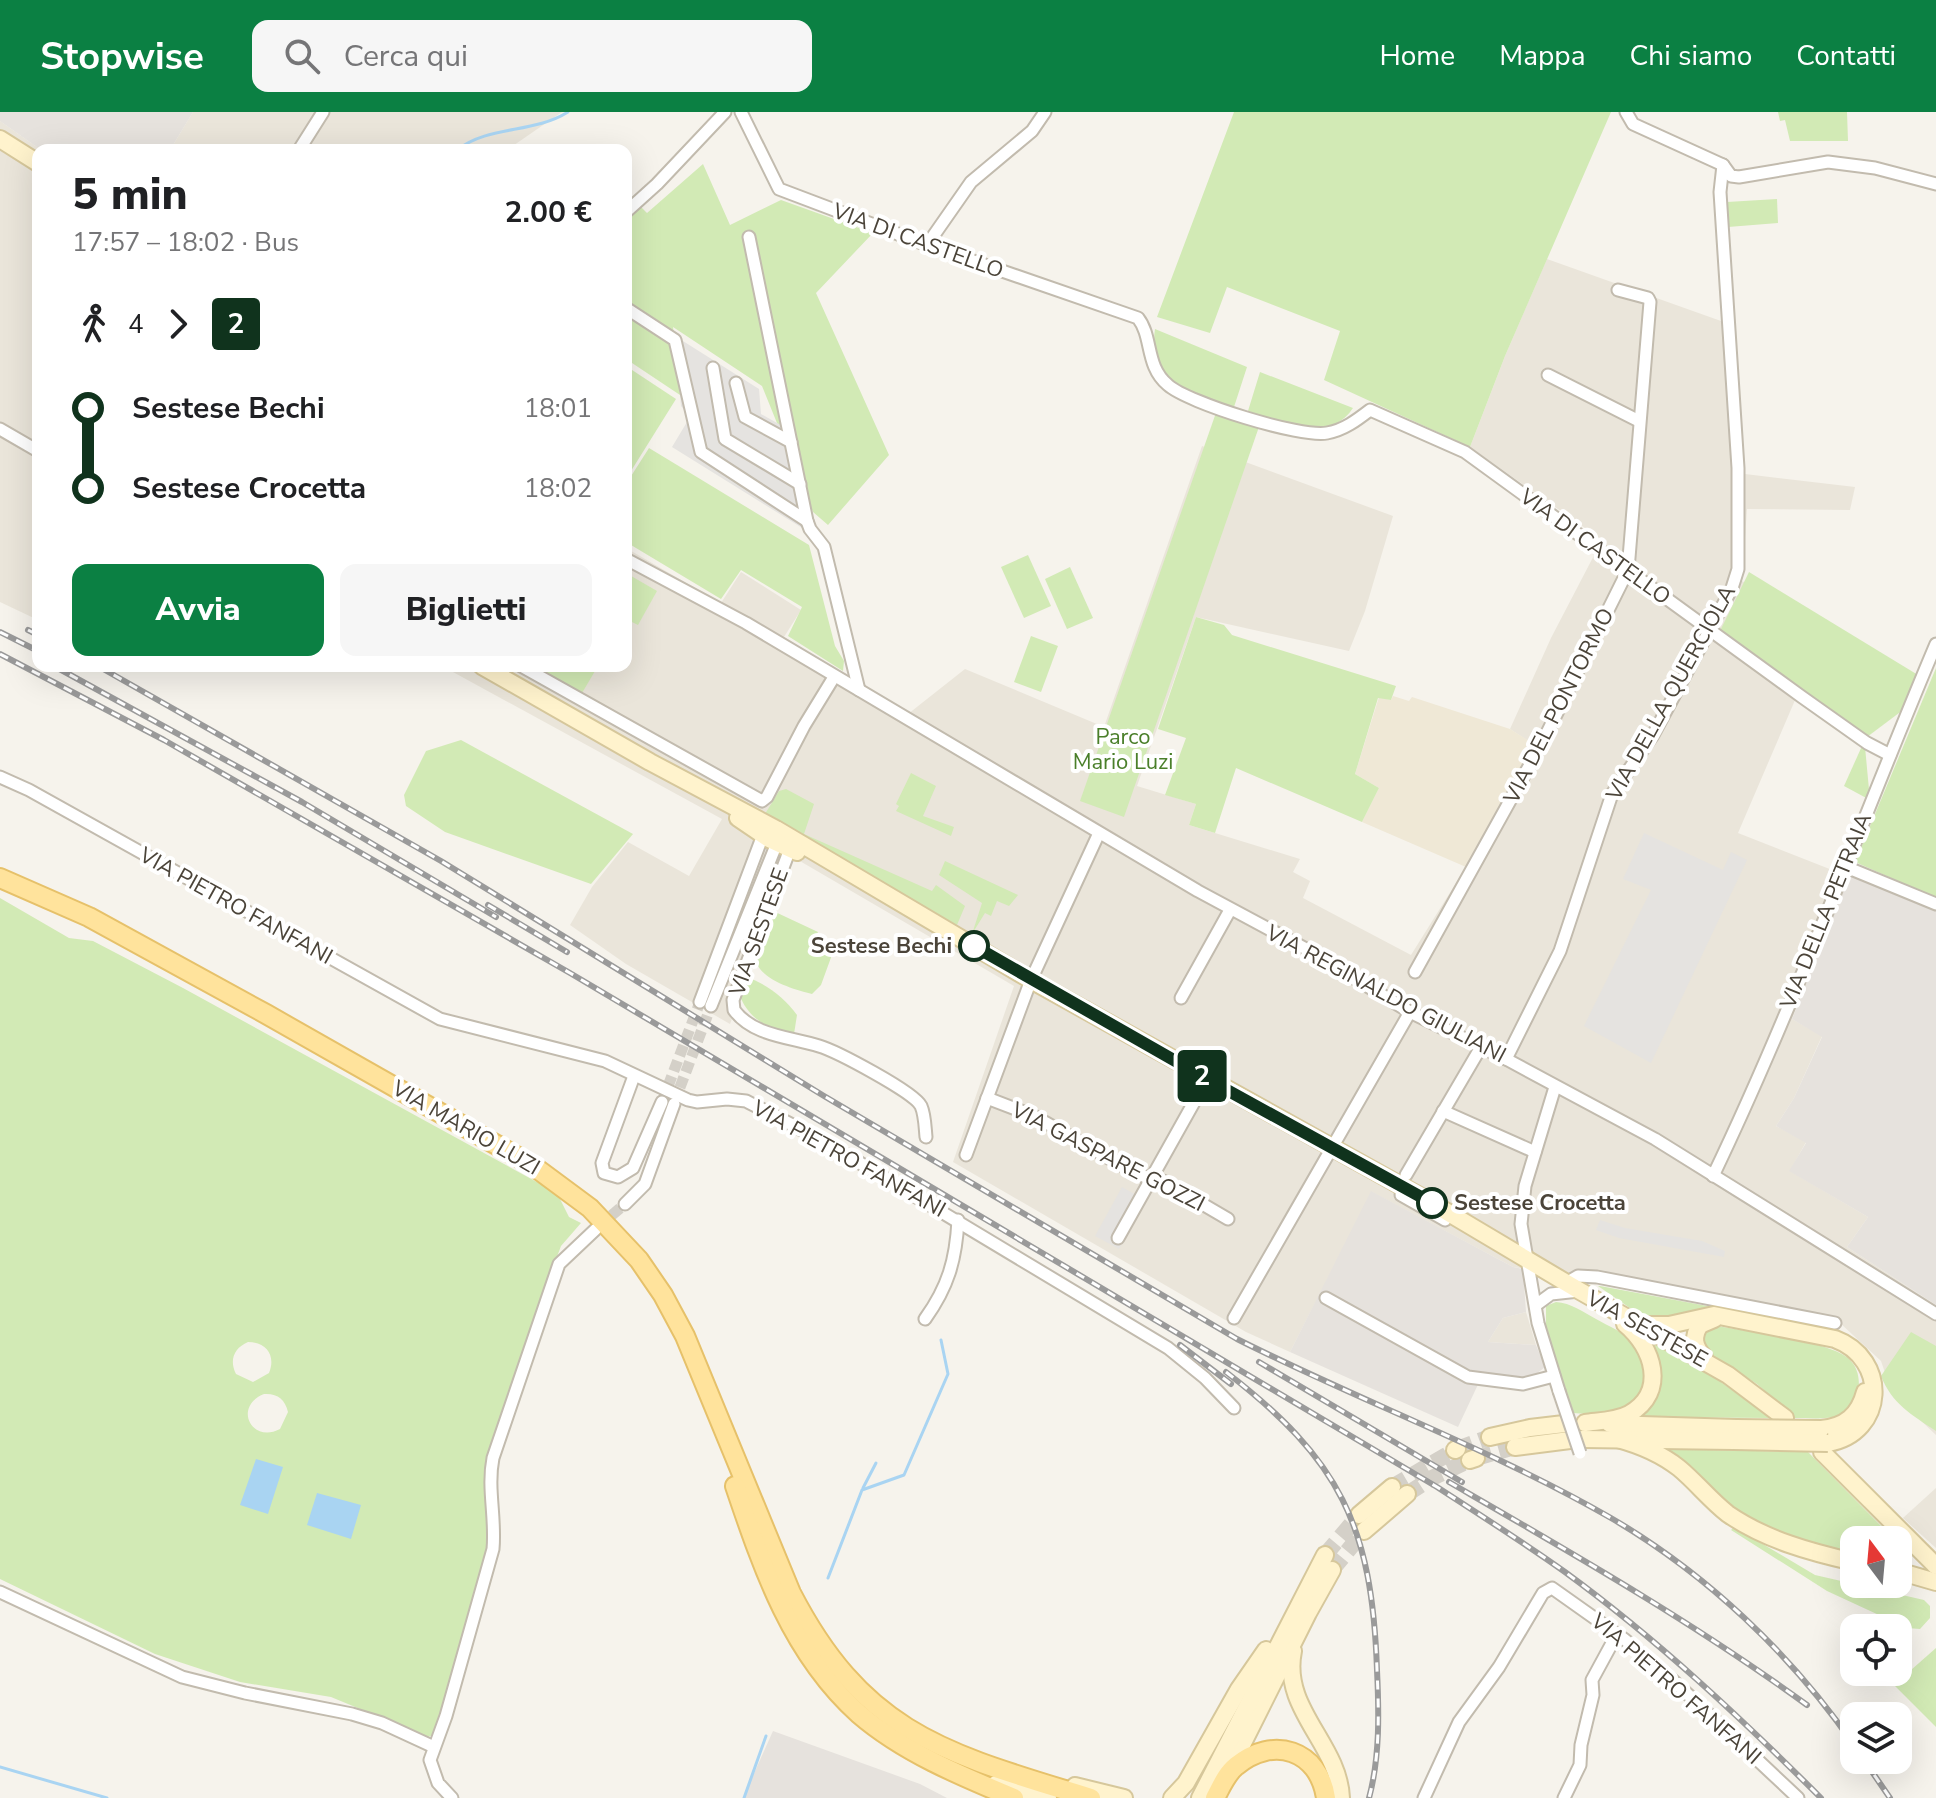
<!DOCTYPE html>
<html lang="it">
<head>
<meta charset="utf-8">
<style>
  body { margin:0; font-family:"Nunito Sans",sans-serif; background:#f6f6f6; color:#202124; height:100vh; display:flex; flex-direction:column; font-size:30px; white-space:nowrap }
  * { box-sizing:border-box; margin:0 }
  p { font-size:26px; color:#757577 }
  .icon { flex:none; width:44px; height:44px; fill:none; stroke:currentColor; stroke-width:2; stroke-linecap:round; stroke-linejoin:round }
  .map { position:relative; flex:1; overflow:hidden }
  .side { position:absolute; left:32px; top:32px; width:600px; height:528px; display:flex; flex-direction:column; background:#fff; border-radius:16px; box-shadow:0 8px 32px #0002 }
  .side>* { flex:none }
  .badge { padding:0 16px; border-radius:6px; font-size:28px; line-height:52px }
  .needle { width:52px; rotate:344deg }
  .controls { position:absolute; left:1840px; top:1414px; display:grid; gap:16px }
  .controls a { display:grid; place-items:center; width:72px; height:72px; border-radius:16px; background:#fff; box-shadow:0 8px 32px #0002; font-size:40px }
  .map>.badge { position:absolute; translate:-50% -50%; box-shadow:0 0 0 4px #fff }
  .legs { display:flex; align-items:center; gap:12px; height:88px; padding:0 40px; font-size:26px }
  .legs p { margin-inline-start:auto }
  .overview { display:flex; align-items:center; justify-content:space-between; height:136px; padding:0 40px }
  h1 { font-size:44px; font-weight:800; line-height:60px }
  .button { display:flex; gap:16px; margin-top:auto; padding:16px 40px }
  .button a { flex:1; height:92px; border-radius:16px; background:#0b8043; color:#fff; font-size:32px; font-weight:800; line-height:92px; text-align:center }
  .button a+a { background:#f6f6f6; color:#202124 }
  ul { padding:0 40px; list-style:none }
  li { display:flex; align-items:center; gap:28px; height:80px; font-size:30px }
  li i { display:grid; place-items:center; width:12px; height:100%; margin:0 10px; background:currentColor }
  li i::after { content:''; width:20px; height:20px; margin:-10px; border:6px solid; border-radius:50%; background:#fff }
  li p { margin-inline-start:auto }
  li:first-child i { background:linear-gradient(#0000 50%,currentColor 0) }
  li:last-child i { background:linear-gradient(currentColor 50%,#0000 0) }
  header { display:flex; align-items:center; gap:48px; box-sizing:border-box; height:112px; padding:0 40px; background:#0b8043; color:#fff }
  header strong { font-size:38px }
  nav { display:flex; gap:44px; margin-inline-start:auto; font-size:28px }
  .search { width:560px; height:72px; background:#f6f6f6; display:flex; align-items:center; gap:20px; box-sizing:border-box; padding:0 28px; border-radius:16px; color:#757577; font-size:30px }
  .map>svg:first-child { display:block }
  .residential { fill:#eae5da }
  .industrial { fill:#e6e2dd }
  .education { fill:#efe8d6 }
  .green { fill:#d2eab5; fill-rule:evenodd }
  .parking { fill:#e5e3e0 }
  .water { fill:#a9d4f2 }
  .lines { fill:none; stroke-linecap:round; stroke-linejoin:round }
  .stream { stroke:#a9d4f2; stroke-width:3 }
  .street-tunnel { stroke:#d4d0c8; stroke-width:11; stroke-dasharray:11 5.5; stroke-linecap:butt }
  .secondary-tunnel { stroke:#d4d0c8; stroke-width:16; stroke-dasharray:16 8; stroke-linecap:butt }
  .street-casing { stroke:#c2bbae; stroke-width:15 }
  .secondary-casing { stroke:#d6c79b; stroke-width:20 }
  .primary-casing { stroke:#e6c16a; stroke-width:22 }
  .street { stroke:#fff; stroke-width:11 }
  .secondary { stroke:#fff3cd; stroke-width:16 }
  .primary { stroke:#ffe39c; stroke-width:18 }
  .rail-casing { stroke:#9a9a9a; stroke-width:6 }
  .rail { stroke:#fff; stroke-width:3; stroke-dasharray:9; stroke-linecap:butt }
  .street-bridge-casing { stroke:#c2bbae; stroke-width:15; stroke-linecap:butt }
  .secondary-bridge-casing { stroke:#d6c79b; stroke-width:20; stroke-linecap:butt }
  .street-bridge { stroke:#fff; stroke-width:11 }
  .secondary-bridge { stroke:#fff3cd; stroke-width:16 }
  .line-1-casing { stroke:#fff; stroke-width:18 }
  .line-1 { stroke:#10331d; stroke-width:12 }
  .stop-1-dot { fill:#fff; stroke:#10331d; stroke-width:4 }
  .labels { text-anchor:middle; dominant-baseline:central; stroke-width:8; stroke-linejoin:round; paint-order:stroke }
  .street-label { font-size:22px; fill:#4b4439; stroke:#fff }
  .park-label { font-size:22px; fill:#4a7f2a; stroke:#fff }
  .stop-label { font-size:22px; font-weight:bold; fill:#4b4439; stroke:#fff; text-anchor:end }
</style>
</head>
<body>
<header>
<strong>Stopwise</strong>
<div class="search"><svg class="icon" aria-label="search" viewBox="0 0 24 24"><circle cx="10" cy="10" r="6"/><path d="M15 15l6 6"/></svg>Cerca qui</div>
<nav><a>Home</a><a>Mappa</a><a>Chi siamo</a><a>Contatti</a></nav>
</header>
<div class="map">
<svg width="1936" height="1686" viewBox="0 0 1936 1686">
  <rect width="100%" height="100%" fill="#f6f3ec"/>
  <g class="residential">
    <polygon points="193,0 562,0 507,38 170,38"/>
    <polygon points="0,9 41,38 38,38 38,508 0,490"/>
    <polygon points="1547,147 1735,214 1745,362 1855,375 1850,398 1747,397 1742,469 1826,516 1738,721 1850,765 1792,907 1822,924 1794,986 1776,1014 1806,1030 1790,1059 1868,1105 1847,1135 1936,1193 1936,1323 1892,1281 1881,1249 1840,1211 1748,1189 1513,1155 1372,1080 1290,1240 1246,1220 953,1050 1014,874 793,745 730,912 626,852 570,813 592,775 628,730 689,764 722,707 442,554 626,554 626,436 721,491 741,460 801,498 784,525 908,602 965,557 1104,615 1202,334 1393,404 1365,499 1349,539 1196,505 1137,674 1196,692 1189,713 1300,747 1293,760 1310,769 1303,786 1411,843 1466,755 1533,632 1510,617 1551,526 1602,428 1470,335 1505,244"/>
    <polygon points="1526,1200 1536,1233 1488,1230 1503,1206"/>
    <polygon points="1936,1376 1936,1436 1903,1406"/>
  </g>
  <g class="industrial">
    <polygon points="0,0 193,0 170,38 41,38 0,9"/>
    <polygon points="1854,754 1936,786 1936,1193 1847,1135 1868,1105 1789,1059 1806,1031 1776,1014 1794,986 1822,925 1792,907"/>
    <polygon points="1371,1079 1513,1155 1523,1157 1526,1200 1503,1206 1488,1230 1536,1233 1545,1255 1530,1267 1482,1264 1458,1315 1290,1240"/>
    <polygon points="773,1619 920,1672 947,1686 743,1686"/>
  </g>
  <polygon class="education" points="1393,584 1409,589 1412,585 1510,617 1534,632 1466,755 1362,710 1379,676 1355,662 1379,585 1391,588"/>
  <g class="green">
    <polygon points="1234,0 1611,0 1505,244 1470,335 1324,268 1340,219 1227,175 1210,221 1157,205"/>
    <polygon points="1778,0 1847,0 1848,29 1790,29 1785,8 1780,9"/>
    <polygon points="703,52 730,113 781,88 873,121 816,181 889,343 828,413 813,400 762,274 673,215 683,285 626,247 626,108 640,94 647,101"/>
    <polygon points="1777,87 1778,111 1728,115 1727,90"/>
    <path d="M 1155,217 L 1247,255 L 1234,295 C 1192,282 1147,273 1155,217 Z"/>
    <polygon points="626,254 676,287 626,367"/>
    <path d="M 1260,260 L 1353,296 C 1329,333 1280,310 1248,299 Z"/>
    <polygon points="1218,295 1261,309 1124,705 1080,689"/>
    <polygon points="649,336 809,433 835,534 844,549 843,559 788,524 802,495 741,458 721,487 626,430 626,372"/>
    <polygon points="1028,443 1051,494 1024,506 1001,455"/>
    <polygon points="1070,455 1093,506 1067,517 1045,467"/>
    <polygon points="1749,460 1918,563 1907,595 1867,625 1720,519"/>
    <polygon points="626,461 657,479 638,513 626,507"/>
    <polygon points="1196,505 1224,513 1232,523 1396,574 1391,588 1378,586 1355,662 1379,676 1362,710 1236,656 1215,721 1189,713 1196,692 1165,683 1186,626 1158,617"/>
    <polygon points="1031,524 1058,534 1041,580 1014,570"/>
    <polygon points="535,554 598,554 582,581"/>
    <polygon points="1936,556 1936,786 1855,750"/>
    <polygon points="461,628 633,722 591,772 445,720 406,694 404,683 426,639"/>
    <polygon points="1862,634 1865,635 1870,688 1844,674"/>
    <polygon points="911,661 936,674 923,704 954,715 951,724 896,699 899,694 896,692"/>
    <polygon points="786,677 814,692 804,722 932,779 936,773 965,794 957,813 796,724 765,702 779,679"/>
    <polygon points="945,749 1018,783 1009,794 997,789 991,804 985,801 972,822 982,791 939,763"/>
    <path d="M 0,786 L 69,826 L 93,829 L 183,876 L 557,1081 L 569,1105 L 581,1111 L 561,1134 L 532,1212 L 485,1365 L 484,1378 L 490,1403 L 489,1439 L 433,1623 L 428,1625 L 331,1585 L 240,1570 L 155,1542 L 0,1467 ZM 248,1230 C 267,1230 276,1244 269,1261 L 253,1270 L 236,1262 C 229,1248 234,1236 248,1230 ZM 264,1282 C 277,1281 285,1287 288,1300 L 280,1317 C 251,1332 233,1294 264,1282 Z"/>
    <path d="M 771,798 L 818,820 L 813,830 L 833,840 L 821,873 L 812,882 C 793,877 752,866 755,840 C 756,827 766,811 771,798 Z"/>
    <path d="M 746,865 C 767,872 784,885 797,903 L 794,922 C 768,917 749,908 739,882 Z"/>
    <polygon points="1598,1174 1600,1174 1718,1196 1695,1203 1646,1207"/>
    <path d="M 1556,1190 C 1571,1191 1583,1200 1596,1207 C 1608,1214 1624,1220 1634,1231 C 1652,1252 1647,1289 1618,1299 C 1605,1304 1588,1302 1574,1301 L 1546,1225 L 1546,1194 Z"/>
    <path d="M 1711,1213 C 1742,1219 1828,1228 1849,1247 C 1860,1257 1861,1274 1856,1287 C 1847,1311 1816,1306 1795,1306 L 1757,1272 L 1706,1239 L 1702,1235 L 1702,1220 Z"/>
    <path d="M 1911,1220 L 1936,1234 L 1936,1319 C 1912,1303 1892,1292 1881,1264 Z"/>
    <path d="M 1652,1231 L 1711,1263 L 1771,1306 L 1635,1305 C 1664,1288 1665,1259 1652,1231 Z"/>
    <path d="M 1662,1337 L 1808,1340 L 1895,1428 L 1854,1428 L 1854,1444 C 1813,1435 1767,1423 1733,1398 C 1708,1379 1685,1357 1662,1337 Z"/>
    <polygon points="1734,1415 1815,1463 1924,1488 1930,1494 1930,1506 1920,1517 1907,1516 1827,1479 1731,1418"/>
    <polygon points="1936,1536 1936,1615 1894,1573"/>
  </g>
  <g class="parking">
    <polygon points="675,224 759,277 761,302 786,316 807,419 672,335 690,305 681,294"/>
    <polygon points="1644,721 1723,758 1731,740 1747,748 1651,951 1584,914 1651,778 1623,767"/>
    <polygon points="1122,1075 1145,1088 1119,1137 1095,1124"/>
    <polygon points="1600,1108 1625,1116 1702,1129 1725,1139 1724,1145 1619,1126 1596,1118"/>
  </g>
  <g class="water">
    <polygon points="256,1347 283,1355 268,1402 240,1393"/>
    <polygon points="317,1381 361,1393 351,1427 307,1413"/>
  </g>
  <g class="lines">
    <g class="stream">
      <path d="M 457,38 C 489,13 533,22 568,0"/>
      <polyline points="863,1376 876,1351"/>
      <polyline points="828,1466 862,1378 904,1363 948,1262 941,1228"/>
      <polyline points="0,1655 107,1686"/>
      <polyline points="744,1686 766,1624"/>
    </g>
    <g class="street-tunnel">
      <polyline points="662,990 700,890"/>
      <polyline points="674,991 711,894"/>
      <polyline points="599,1114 625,1092"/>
    </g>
    <g class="secondary-tunnel">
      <polyline points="1457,1337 1490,1325"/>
      <polyline points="1476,1346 1515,1335"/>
      <polyline points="1392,1375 1455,1338"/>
      <polyline points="1407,1382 1432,1366 1470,1348"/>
      <polyline points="1325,1443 1359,1403"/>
      <polyline points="1332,1458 1364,1419"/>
    </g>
    <defs>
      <g id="street">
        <path d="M 741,0 L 779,77 L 927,133 L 1138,206 C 1153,225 1145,254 1168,273 C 1188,291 1301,326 1327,321 C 1344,318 1357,308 1370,298 L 1465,340 L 1802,585 L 1867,631 L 1890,643"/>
        <polyline points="1626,0 1633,12 1723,53 1731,64 1739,65 1828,50 1875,56 1936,72"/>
        <polyline points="299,38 323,0"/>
        <polyline points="626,100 657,72 725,0"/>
        <polyline points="749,125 807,409 810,417 824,435 859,578"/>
        <polyline points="927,133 971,70 1032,19 1045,0"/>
        <polyline points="626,196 675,228 701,340 807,409"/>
        <polyline points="713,256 725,327 800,372"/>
        <polyline points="1548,263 1639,309"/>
        <polyline points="736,271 745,305 791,330"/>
        <polyline points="0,317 38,339"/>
        <polyline points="626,447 746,511 1198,779 1308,838 1410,900 1506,947 1655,1027 1936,1202"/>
        <polyline points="521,554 762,689 767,685 804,614 834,565"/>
        <polyline points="0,665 29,678 440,907 605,949 688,988 697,990 727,987 746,989 825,1030 1168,1236 1205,1266 1234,1296"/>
        <path d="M 790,737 L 733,888 L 734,898 C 753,924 790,925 819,934 C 836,939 914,980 921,994 C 925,1003 925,1015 926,1025"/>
        <polyline points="1846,755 1936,792"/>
        <polyline points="1415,860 1542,631 1628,458 1650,190 1648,186 1618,178"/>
        <polyline points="1181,886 1230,798"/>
        <polyline points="700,890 763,723 768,725"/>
        <polyline points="711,894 777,731 771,726"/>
        <polyline points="1506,947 1560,839 1612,682 1653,623 1732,476 1738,457 1738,356 1720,80 1723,53"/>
        <polyline points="634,964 602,1051 604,1061 618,1065 633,1056 662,990"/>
        <polyline points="1555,975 1525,1074 1521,1112 1538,1211 1559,1279"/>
        <polyline points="987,986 1034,1004 1139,1063 1163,1069 1228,1107"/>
        <polyline points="1443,999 1535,1040"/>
        <polyline points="966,1043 1031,868 1099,721"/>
        <polyline points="1406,1063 1481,935"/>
        <path d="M 1713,1064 C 1796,891 1861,709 1936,532"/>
        <polyline points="1401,1083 1445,1108"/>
        <polyline points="625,1092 645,1072 674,992"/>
        <polyline points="1118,1126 1207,967 1211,970"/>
        <polyline points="1566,1171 1578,1164 1597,1165 1835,1211"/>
        <polyline points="1326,1186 1468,1265 1523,1272 1554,1264"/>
        <polyline points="1536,1193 1551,1182 1579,1179"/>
        <polyline points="1234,1206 1410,900"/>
        <path d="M 925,1207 C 948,1175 956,1148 958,1108"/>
        <polyline points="0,1480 182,1565 245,1581 352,1602 382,1611 434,1635"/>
        <path d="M 452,1686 L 438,1671 L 430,1648 L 446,1604 L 493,1437 C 496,1406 487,1376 493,1346 L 559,1152 L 596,1117"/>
        <polyline points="1424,1686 1459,1610 1499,1555 1543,1481 1552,1476 1624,1527 1664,1560 1798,1686"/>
        <polyline points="1564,1686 1580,1653 1581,1633 1593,1583 1592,1568 1617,1522"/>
      </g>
      <g id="secondary">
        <polyline points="0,27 38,51"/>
        <polyline points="482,554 650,650 776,717 1031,868 1432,1091 1580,1179 1728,1263 1785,1306"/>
        <polyline points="738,706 769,727 797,740"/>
        <path d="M 1646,1213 L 1669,1213 L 1714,1203 L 1835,1227 C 1889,1247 1886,1321 1828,1331"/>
        <path d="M 1704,1245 C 1694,1235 1692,1225 1700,1213 L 1714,1207"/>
        <path d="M 1585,1311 C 1599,1309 1616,1309 1629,1302 C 1668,1280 1653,1235 1625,1212"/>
        <polyline points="1610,1312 1736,1316"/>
        <path d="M 1821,1317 C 1845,1315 1859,1303 1865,1280"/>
        <polyline points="1490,1325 1530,1316 1564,1312"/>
        <polyline points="1582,1327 1734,1329"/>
        <path d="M 1618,1327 C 1640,1333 1660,1341 1679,1356 C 1696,1370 1710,1388 1728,1402 C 1766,1428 1810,1440 1854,1450"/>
        <polyline points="1515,1335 1570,1328"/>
        <polyline points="1455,1338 1457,1337"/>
        <polyline points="1822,1340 1936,1454"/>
        <polyline points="1470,1348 1476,1346"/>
        <polyline points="1359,1403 1392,1375"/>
        <polyline points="1364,1419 1407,1382"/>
        <polyline points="1898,1459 1936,1470"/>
        <path d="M 1293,1539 C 1281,1597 1339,1632 1341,1686"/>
        <polyline points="1229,1659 1308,1501 1332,1458"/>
        <polyline points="996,1672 1048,1686"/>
        <polyline points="1075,1674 1124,1686"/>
        <polyline points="1172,1686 1186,1671 1239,1577 1266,1538"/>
        <polyline points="1200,1686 1325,1443"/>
      </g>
      <g id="primary">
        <path d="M 0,766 L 89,805 L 266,902 L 532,1053 L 590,1096 L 639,1148 L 663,1183 L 685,1224 L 791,1481 C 865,1624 948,1642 1091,1686"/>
        <path d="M 735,1374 C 763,1457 792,1542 859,1602 C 903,1640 961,1664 1014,1686"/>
        <path d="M 1215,1686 C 1221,1675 1226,1662 1236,1654 C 1273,1623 1319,1638 1326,1686"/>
      </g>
    </defs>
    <use href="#street" class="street-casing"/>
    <use href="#secondary" class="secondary-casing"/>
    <use href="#primary" class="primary-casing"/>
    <use href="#street" class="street"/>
    <use href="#secondary" class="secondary"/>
    <use href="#primary" class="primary"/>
    <defs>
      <g id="rail">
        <polyline points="28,518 38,523"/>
        <polyline points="0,520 38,539"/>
        <path d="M 0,542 L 164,628 L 570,861 L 1437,1375 C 1480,1403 1523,1430 1565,1460 C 1657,1527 1741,1606 1821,1686"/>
        <polyline points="54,554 302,690 496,805"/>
        <path d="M 98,554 L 441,749 L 824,984 L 1237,1227 C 1360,1289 1491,1337 1611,1406 C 1707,1462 1791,1542 1854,1633"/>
        <polyline points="488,793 567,840"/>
        <polyline points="1180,1233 1231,1272"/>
        <polyline points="1259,1250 1462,1370"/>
        <path d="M 1226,1260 C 1340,1348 1372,1413 1377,1558 C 1379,1600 1380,1645 1369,1686"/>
        <path d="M 1449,1370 C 1570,1440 1693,1510 1807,1593"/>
        <polyline points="1864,1648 1890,1686"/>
      </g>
    </defs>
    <use href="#rail" class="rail-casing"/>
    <use href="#rail" class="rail"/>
    <defs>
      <polyline id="street-bridge" points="1559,1279 1580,1341"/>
      <g id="secondary-bridge">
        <polyline points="1736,1316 1821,1317"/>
        <polyline points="1734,1329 1828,1331"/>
      </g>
    </defs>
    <use href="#street-bridge" class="street-bridge-casing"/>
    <use href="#secondary-bridge" class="secondary-bridge-casing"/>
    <use href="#street-bridge" class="street-bridge"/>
    <use href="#secondary-bridge" class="secondary-bridge"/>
  </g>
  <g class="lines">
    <defs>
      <polyline id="line-1" points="974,834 1207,967 1432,1091"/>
    </defs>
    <use href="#line-1" class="line-1-casing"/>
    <use href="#line-1" class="line-1"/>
  </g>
  <g class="stop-1-dot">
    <circle cx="974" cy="834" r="14"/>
    <circle cx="1432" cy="1091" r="14"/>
  </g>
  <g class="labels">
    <g class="street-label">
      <text transform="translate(918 129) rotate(20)">VIA DI CASTELLO</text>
      <text transform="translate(1595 435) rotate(36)">VIA DI CASTELLO</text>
      <text transform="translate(1671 581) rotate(-61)">VIA DELLA QUERCIOLA</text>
      <text transform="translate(1559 594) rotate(-63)">VIA DEL PONTORMO</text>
      <text transform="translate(236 794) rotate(29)">VIA PIETRO FANFANI</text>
      <text transform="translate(1826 799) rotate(-68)">VIA DELLA PETRAIA</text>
      <text transform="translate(759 820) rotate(-70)">VIA SESTESE</text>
      <text transform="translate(1386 882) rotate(28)">VIA REGINALDO GIULIANI</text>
      <text transform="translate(466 1016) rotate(30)">VIA MARIO LUZI</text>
      <text transform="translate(1108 1045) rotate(27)">VIA GASPARE GOZZI</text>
      <text transform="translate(849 1047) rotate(29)">VIA PIETRO FANFANI</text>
      <text transform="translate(1647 1217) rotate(29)">VIA SESTESE</text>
      <text transform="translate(1676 1577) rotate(41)">VIA PIETRO FANFANI</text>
    </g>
    <g class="park-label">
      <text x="1123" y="625">Parco<tspan x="1123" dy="25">Mario Luzi</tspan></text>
    </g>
    <g class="stop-label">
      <text x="952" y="834">Sestese Bechi</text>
      <text x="1454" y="1091" text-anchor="start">Sestese Crocetta</text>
    </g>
  </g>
</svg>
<div class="controls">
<a><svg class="needle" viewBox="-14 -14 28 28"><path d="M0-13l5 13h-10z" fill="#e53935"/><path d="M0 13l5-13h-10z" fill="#757577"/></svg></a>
<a><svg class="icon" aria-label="locate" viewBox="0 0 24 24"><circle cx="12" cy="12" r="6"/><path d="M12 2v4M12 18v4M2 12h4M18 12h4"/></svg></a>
<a><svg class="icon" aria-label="layers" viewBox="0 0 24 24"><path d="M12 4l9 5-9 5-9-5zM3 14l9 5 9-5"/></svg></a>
</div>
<b class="badge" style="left:1202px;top:964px;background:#10331d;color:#fff">2</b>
<section class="side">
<div class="overview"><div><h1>5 min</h1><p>17:57 – 18:02 · Bus</p></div><b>2.00 €</b></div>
<div class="legs"><svg class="icon" aria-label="walk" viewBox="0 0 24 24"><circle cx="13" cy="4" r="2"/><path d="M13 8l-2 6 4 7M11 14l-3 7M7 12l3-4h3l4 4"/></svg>4<svg class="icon" aria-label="forward" viewBox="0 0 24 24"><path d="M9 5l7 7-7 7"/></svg><b class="badge" style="background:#10331d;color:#fff">2</b></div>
<ul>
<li><i style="color:#10331d"></i><b>Sestese Bechi</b><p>18:01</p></li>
<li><i style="color:#10331d"></i><b>Sestese Crocetta</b><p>18:02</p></li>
</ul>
<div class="button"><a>Avvia</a><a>Biglietti</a></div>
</section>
</div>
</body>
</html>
